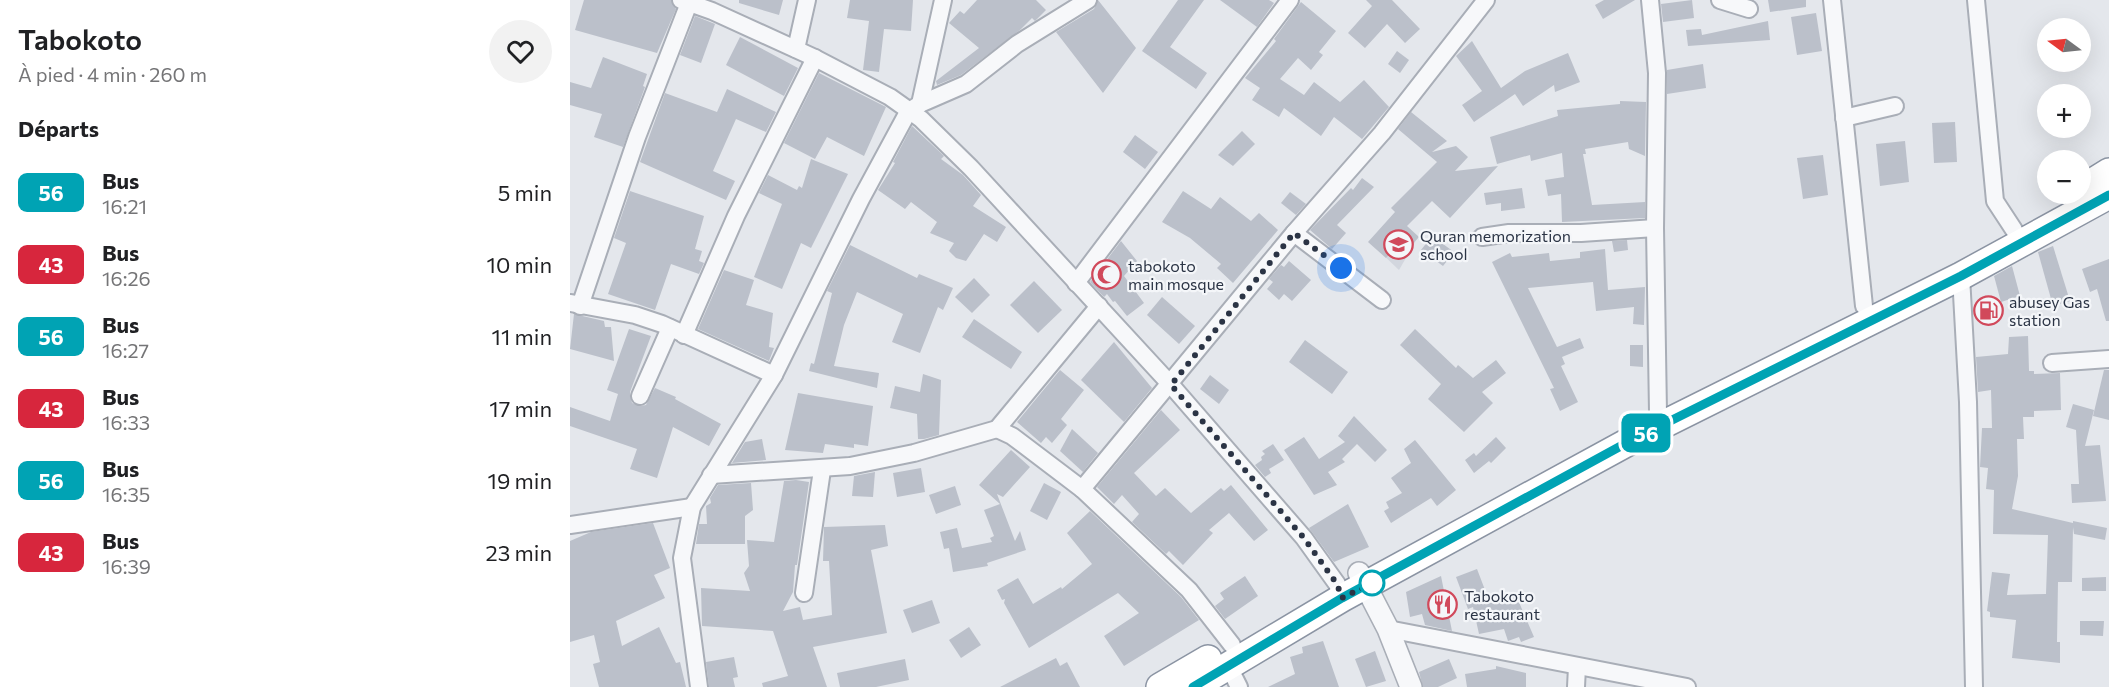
<!DOCTYPE html>
<html lang="fr">
<head>
<meta charset="utf-8">
<style>
  body { margin:0; font-family:Commissioner,sans-serif; background:#f2f2f2; color:#202124; height:100vh; display:flex; flex-direction:column; font-size:22px; white-space:nowrap }
  * { box-sizing:border-box; margin:0 }
  p { font-size:20px; color:#757577 }
  .icon { flex:none; width:33px; height:33px; fill:none; stroke:currentColor; stroke-width:2; stroke-linecap:round; stroke-linejoin:round }
  .map { position:relative; flex:1; overflow:hidden }
  .drawer { display:flex; flex-direction:column; background:#fff; width:570px }
  .drawer>* { flex:none }
  .badge { padding:0 12px; border-radius:9px; font-size:21px; line-height:39px }
  .needle { width:39px; rotate:285deg }
  .tools { position:absolute; left:1467px; top:18px; display:grid; gap:12px }
  .tools a { display:grid; place-items:center; width:54px; height:54px; border-radius:50%; background:#fff; box-shadow:0 6px 24px #0002; font-size:30px }
  .you { position:absolute; width:30px; height:30px; margin:-15px; border:4px solid #fff; border-radius:50%; background:#1a73e8; box-shadow:0 0 0 9px #1a73e833 }
  .map>.badge { position:absolute; translate:-50% -50%; box-shadow:0 0 0 3px #fff }
  h2 { padding:0 18px; font-size:22px; line-height:54px }
  .round { display:grid; place-items:center; flex:none; width:63px; height:63px; border-radius:32px; background:#f2f2f2 }
  .headline { display:flex; align-items:center; justify-content:space-between; height:102px; padding:0 18px }
  h1 { font-size:28px; font-weight:600; line-height:45px }
  ul { padding:0; list-style:none }
  li { display:flex; align-items:center; gap:18px; height:72px; padding:0 18px }
  li div { flex:1 }
  li b { display:block; font-size:22px }
  li em { font-style:normal }
  li .badge { min-width:66px; font-weight:700; text-align:center }
  main { display:flex; flex:1; min-height:0 }
  .map>svg:first-child { display:block }
  .built { fill:#d2d6de }
  .building { fill:#bbc0ca }
  .lines { fill:none; stroke-linecap:round; stroke-linejoin:round }
  .minor-casing { stroke:#a9aeb7; stroke-width:20 }
  .tertiary-casing { stroke:#a9aeb7; stroke-width:24 }
  .trunk-casing { stroke:#8b94a3; stroke-width:30 }
  .minor { stroke:#f7f8fa; stroke-width:16 }
  .tertiary { stroke:#f7f8fa; stroke-width:21 }
  .trunk { stroke:#fff; stroke-width:27 }
  .line-casing { stroke:#fff; stroke-width:14 }
  .line { stroke:#00a3b4; stroke-width:9 }
  .walk { stroke:#2b3445; stroke-width:6; stroke-dasharray:0 10.8 }
  .stop-dot { fill:#fff; stroke:#00a3b4; stroke-width:3 }
  .labels { text-anchor:middle; dominant-baseline:central; stroke-width:4.5; stroke-linejoin:round; paint-order:stroke }
  .poi-label { font-size:16px; fill:#2b3445; stroke:#f4f6f9; text-anchor:start }
</style>
</head>
<body>
<main>
<section class="drawer">
<div class="headline"><div><h1>Tabokoto</h1><p>À pied · 4 min · 260 m</p></div><a class="round"><svg class="icon" aria-label="heart" viewBox="0 0 24 24"><path d="M12 20l-8-8c-3-5 5-10 8-4 3-6 11-1 8 4z"/></svg></a></div>
<h2>Départs</h2>
<ul>
<li><span class="badge" style="background:#00a3b4;color:#fff">56</span><div><b>Bus</b><p>16:21</p></div><em>5 min</em></li>
<li><span class="badge" style="background:#d7263d;color:#fff">43</span><div><b>Bus</b><p>16:26</p></div><em>10 min</em></li>
<li><span class="badge" style="background:#00a3b4;color:#fff">56</span><div><b>Bus</b><p>16:27</p></div><em>11 min</em></li>
<li><span class="badge" style="background:#d7263d;color:#fff">43</span><div><b>Bus</b><p>16:33</p></div><em>17 min</em></li>
<li><span class="badge" style="background:#00a3b4;color:#fff">56</span><div><b>Bus</b><p>16:35</p></div><em>19 min</em></li>
<li><span class="badge" style="background:#d7263d;color:#fff">43</span><div><b>Bus</b><p>16:39</p></div><em>23 min</em></li>
</ul>
</section>
<div class="map">
<svg width="1539" height="687" viewBox="0 0 1539 687">
  <rect width="100%" height="100%" fill="#e4e7ec"/>
  <polygon class="built" points="848,237 829,270 808,250"/>
  <g class="building">
    <polygon points="14,0 101,0 106,9 87,53 5,30"/>
    <polygon points="169,0 213,0 209,15 169,3"/>
    <polygon points="280,0 343,0 341,31 314,29 309,72 293,70 299,21 277,18"/>
    <polygon points="407,0 466,0 476,10 465,21 462,18 450,30 391,75 367,85 366,81 409,48 379,23 390,11 394,14"/>
    <polygon points="528,0 566,48 533,93 486,32 524,9"/>
    <polygon points="608,0 634,0 600,47 637,73 626,89 572,51"/>
    <polygon points="650,0 699,0 704,3 687,27"/>
    <polygon points="796,0 822,0 850,29 835,43 817,24 795,48 778,33 802,6"/>
    <polygon points="1034,0 1065,0 1033,19 1025,5"/>
    <polygon points="1122,0 1124,18 1093,22 1091,4"/>
    <polygon points="1198,0 1236,0 1236,7 1200,12"/>
    <polygon points="731,2 766,31 749,52 753,55 741,70 728,58 710,79 734,95 744,82 770,102 794,80 819,107 792,139 764,117 751,136 714,108 709,117 682,100 690,88 675,78 706,41 704,39"/>
    <polygon points="1246,13 1252,51 1227,55 1221,17"/>
    <polygon points="125,16 145,24 131,63 110,55"/>
    <polygon points="1198,21 1200,40 1118,46 1116,30 1131,29 1132,35"/>
    <polygon points="170,37 228,68 214,96 156,65"/>
    <polygon points="902,41 931,88 955,71 998,53 1010,82 985,92 984,85 953,106 945,94 904,122 892,105 912,91 886,56"/>
    <polygon points="827,51 839,60 830,73 818,64"/>
    <polygon points="33,57 77,74 73,86 75,87 53,147 24,137 32,114 0,105 0,82 21,88"/>
    <polygon points="1133,64 1136,88 1097,94 1097,70"/>
    <polygon points="249,73 316,107 294,156 257,137 245,159 214,143"/>
    <polygon points="157,89 206,112 196,132 166,119 143,171 165,181 156,200 70,162 95,93 147,112"/>
    <polygon points="1050,101 1076,102 1075,156 1059,149 1058,142 1015,149 1016,154 1013,154 1022,205 1075,202 1075,218 992,222 991,194 978,196 975,180 994,177 992,153 961,161 960,155 927,164 920,137 988,116 987,110 1050,104"/>
    <polygon points="841,112 877,141 862,152 886,146 898,157 885,171 928,166 880,218 862,201 837,226 849,237 831,256 824,249 816,258 798,242 825,212 821,208 867,162 828,129"/>
    <polygon points="1385,122 1387,162 1364,163 1362,123"/>
    <polygon points="342,126 374,156 371,159 393,175 411,195 403,206 436,227 427,242 414,234 396,261 386,258 379,251 384,243 360,233 367,222 341,202 335,209 308,190 325,163 323,162"/>
    <polygon points="672,131 685,144 663,166 648,155"/>
    <polygon points="565,135 588,152 575,169 553,152"/>
    <polygon points="1335,141 1339,182 1310,186 1306,144"/>
    <polygon points="1253,155 1258,195 1233,199 1227,158"/>
    <polygon points="241,159 278,174 241,248 231,243 212,289 184,277 212,204 189,193 198,175 227,190 229,186 232,188"/>
    <polygon points="792,178 804,187 767,225 776,233 762,249 740,230 781,188 783,190"/>
    <polygon points="952,188 955,208 931,211 931,203 916,205 914,193"/>
    <polygon points="60,191 134,216 125,249 132,251 129,261 134,263 129,274 101,264 85,310 38,294 56,243 44,238"/>
    <polygon points="613,191 641,209 650,197 681,221 689,213 708,230 663,283 647,268 651,264 620,238 592,222"/>
    <polygon points="720,192 736,204 726,215 711,203"/>
    <polygon points="862,236 884,252 873,266 851,250"/>
    <polygon points="1057,240 1058,250 1044,252 1042,241"/>
    <polygon points="551,241 567,261 554,276 574,303 557,316 545,301 543,302 537,294 534,297 520,282"/>
    <polygon points="280,245 347,278 349,274 383,288 373,310 368,307 350,353 322,342 333,314 287,292 274,325 264,366 309,373 307,388 239,371 241,363 244,364 262,293 257,291"/>
    <polygon points="1483,246 1500,301 1483,306 1468,252"/>
    <polygon points="1035,249 1038,290 1075,287 1074,325 1063,324 1064,307 1026,311 1023,282 958,288 987,347 1010,338 1014,348 992,357 995,364 991,366 1008,402 990,411 980,389 984,388 922,262 940,253 942,257 979,253 980,261 1010,258 1010,252"/>
    <polygon points="1539,259 1539,321 1536,321 1527,289 1520,292 1512,269"/>
    <polygon points="719,261 741,280 722,301 714,294 709,300 697,289 703,282 699,279 711,265 714,267"/>
    <polygon points="1442,266 1450,296 1431,302 1424,276"/>
    <polygon points="154,270 184,280 176,305 203,313 199,347 204,348 199,361 128,329"/>
    <polygon points="404,278 420,295 402,313 385,297"/>
    <polygon points="464,281 492,310 468,333 440,305"/>
    <polygon points="592,297 625,326 609,344 577,315"/>
    <polygon points="4,314 34,321 35,327 41,327 44,361 0,349"/>
    <polygon points="404,319 452,352 441,369 392,337"/>
    <polygon points="59,329 81,336 60,392 62,403 71,406 76,405 85,388 106,397 105,399 151,424 139,446 103,427 87,478 60,469 67,449 0,426 0,407 40,421 48,394 37,390"/>
    <polygon points="845,329 886,368 888,365 903,378 926,360 936,373 912,392 923,403 894,432 858,399 871,384 830,345"/>
    <polygon points="1458,336 1459,371 1464,371 1464,374 1490,373 1491,410 1464,411 1464,417 1453,417 1454,439 1447,439 1448,476 1442,509 1503,523 1503,521 1537,528 1535,540 1504,534 1503,527 1502,582 1488,582 1487,642 1490,642 1490,663 1442,658 1446,620 1420,617 1420,612 1417,611 1422,572 1440,574 1437,595 1476,594 1478,535 1423,534 1424,490 1416,489 1418,468 1410,467 1412,428 1422,428 1421,390 1408,392 1406,357 1438,354 1439,337"/>
    <polygon points="735,340 778,372 762,394 719,362"/>
    <polygon points="544,342 582,388 554,422 511,380"/>
    <polygon points="1060,345 1073,345 1073,367 1060,366"/>
    <polygon points="490,370 514,390 491,419 497,425 482,443 476,437 471,443 447,422"/>
    <polygon points="1534,370 1539,370 1539,420 1523,416"/>
    <polygon points="353,374 371,380 369,435 354,439 348,439 347,414 320,408 325,386 350,392"/>
    <polygon points="640,375 659,390 649,404 630,389"/>
    <polygon points="228,393 303,406 298,446 284,444 284,448 255,444 253,453 215,450"/>
    <polygon points="1503,404 1524,410 1515,446 1530,445 1536,501 1502,503 1501,484 1509,484 1506,430 1496,427"/>
    <polygon points="591,410 610,430 564,473 586,496 595,488 621,513 651,488 654,491 661,485 698,530 684,541 659,513 639,530 643,533 613,565 599,551 596,554 562,522 569,514 552,495 544,504 527,487"/>
    <polygon points="784,416 817,450 805,462 787,444 772,459 775,462 758,472 767,485 744,495 714,450 734,437 749,459 775,442 768,436"/>
    <polygon points="502,429 528,453 513,472 490,451"/>
    <polygon points="926,437 936,448 921,463 919,461 904,473 895,460 904,453 906,456"/>
    <polygon points="192,439 196,460 162,463 175,442"/>
    <polygon points="845,440 886,490 867,506 861,498 821,523 814,511 819,508 816,502 832,493 821,478 841,463 834,449"/>
    <polygon points="703,444 714,460 699,469 701,473 695,477 685,465 692,460 691,457 695,454 692,451"/>
    <polygon points="441,450 460,467 433,497 427,494 445,541 450,531 456,550 417,563 418,566 383,572 379,548 374,549 370,532 387,528 392,548 422,542 420,538 424,536 414,510 430,504 409,485"/>
    <polygon points="351,468 355,492 327,497 323,473"/>
    <polygon points="305,472 303,497 282,496 284,476"/>
    <polygon points="226,480 239,482 227,565 225,565 223,592 213,611 230,607 233,620 262,615 259,561 253,561 254,527 315,525 318,546 301,550 317,633 243,647 257,687 193,687 192,683 218,676 203,631 132,626 131,588 180,591 174,573 179,566 177,540 204,542 214,481"/>
    <polygon points="181,483 183,510 175,516 175,544 126,544 129,524 137,524 136,506 141,503 140,498 148,485"/>
    <polygon points="474,483 491,492 477,520 460,511"/>
    <polygon points="385,486 391,505 366,514 359,495"/>
    <polygon points="778,504 799,547 764,562 739,528"/>
    <polygon points="520,511 611,597 629,620 554,666 534,636 569,613 548,593 459,648 434,603 435,599 432,600 427,590 448,578 463,604 491,587 492,589 522,564 497,533"/>
    <polygon points="83,523 100,568 84,575 95,598 46,621 52,646 89,627 106,663 110,662 116,687 29,687 23,664 30,662 24,635 0,642 0,541 21,532"/>
    <polygon points="907,569 920,603 945,593 964,637 951,642 949,637 938,641 934,629 909,634 903,607 898,609 886,577"/>
    <polygon points="675,576 688,596 655,619 645,606 654,599 650,593"/>
    <polygon points="871,576 882,631 855,625 852,614 840,617 836,592"/>
    <polygon points="1536,577 1536,591 1512,591 1512,578"/>
    <polygon points="362,600 370,623 342,633 333,610"/>
    <polygon points="1510,621 1534,621 1533,636 1510,635"/>
    <polygon points="399,627 411,645 391,658 379,640"/>
    <polygon points="753,641 769,687 698,687 725,674 720,657 733,653 732,647"/>
    <polygon points="805,651 816,681 796,687 785,659"/>
    <polygon points="164,657 168,677 163,678 165,687 139,687 136,662"/>
    <polygon points="486,658 490,666 497,662 510,687 430,687"/>
    <polygon points="335,659 339,680 306,687 270,687 267,673"/>
    <polygon points="879,659 887,678 868,687 853,687 849,672"/>
    <polygon points="926,666 956,673 956,687 897,687 895,674 926,669"/>
  </g>
  <g class="lines">
    <defs>
      <g id="minor">
        <polyline points="111,0 142,11 245,58 320,97 351,119 401,168 601,385 734,538 767,584 772,598"/>
        <polyline points="1080,0 1087,73 1085,228 1088,412"/>
        <polyline points="1150,0 1179,9"/>
        <polyline points="1262,0 1294,306"/>
        <polyline points="1406,0 1425,201 1444,230"/>
        <polyline points="226,49 237,0"/>
        <polyline points="350,104 396,84 447,44 518,0"/>
        <polyline points="1274,118 1325,106"/>
        <polyline points="724,233 812,300"/>
        <polyline points="912,237 939,233 1011,233 1085,228"/>
        <polyline points="1391,276 1398,402 1404,687"/>
        <polyline points="506,283 720,0"/>
        <polyline points="1,303 65,315 92,324 204,375"/>
        <polyline points="10,306 67,137 119,3"/>
        <polyline points="114,335 166,216 245,58"/>
        <polyline points="1482,363 1539,359"/>
        <polyline points="70,396 100,328"/>
        <polyline points="427,429 442,436 512,489 619,590 662,645"/>
        <polyline points="141,475 280,466 344,453 427,429 529,306"/>
        <polyline points="512,489 724,233 812,133 916,0"/>
        <polyline points="0,525 122,507"/>
        <polyline points="234,593 252,470"/>
        <polyline points="818,629 1117,687"/>
        <polyline points="658,665 669,687"/>
        <polyline points="129,687 112,558 122,507 204,375 291,199 338,112 350,104 373,0"/>
        <polyline points="1006,687 1007,667"/>
      </g>
      <polyline id="tertiary" points="789,573 818,629 841,687"/>
      <g id="trunk">
        <polyline points="1510,190 1539,172"/>
        <polyline points="590,687 638,659"/>
        <polyline points="623,687 772,598 1060,441 1391,276 1539,195"/>
      </g>
    </defs>
    <use href="#minor" class="minor-casing"/>
    <use href="#tertiary" class="tertiary-casing"/>
    <use href="#trunk" class="trunk-casing"/>
    <use href="#minor" class="minor"/>
    <use href="#tertiary" class="tertiary"/>
    <use href="#trunk" class="trunk"/>
  </g>
  <g class="lines">
    <defs>
      <polyline id="line" points="623,687 772,598 1060,441 1391,276 1539,195"/>
    </defs>
    <use href="#line" class="line-casing"/>
    <use href="#line" class="line"/>
    <polyline class="walk" points="771,268 724,233 601,385 734,538 767,584 772,598 802,583"/>
  </g>
  <defs>
    <symbol id="school-ring" viewBox="-11 -11 22 22"><circle r="9.5" fill="#f4f6f9" stroke="#d1495b" stroke-width="1.5"/><path d="M0-5L7-2L0 1L-7-2ZM-4 1L0 2.5L4 1V4Q0 6-4 4Z" fill="#d1495b"/></symbol>
    <symbol id="mosque-ring" viewBox="-11 -11 22 22"><circle r="9.5" fill="#f4f6f9" stroke="#d1495b" stroke-width="1.5"/><path d="M3.5-4.9A6 6 0 1 0 3.5 4.9A5 5 0 1 1 3.5-4.9Z" fill="#d1495b"/></symbol>
    <symbol id="fuel-ring" viewBox="-11 -11 22 22"><circle r="9.5" fill="#f4f6f9" stroke="#d1495b" stroke-width="1.5"/><path d="M-5.5-6h7V0h2V4h1.3V-2.5L3-4.5l.8-.8L6-3V5H2.5V1h-1V6h-7ZM-4.2-4.7v3.2H.2V-4.7Z" fill="#d1495b"/></symbol>
    <symbol id="restaurant-ring" viewBox="-11 -11 22 22"><circle r="9.5" fill="#f4f6f9" stroke="#d1495b" stroke-width="1.5"/><path d="M-5-6h1v4h1v-4h1v4h1v-4h1v5L-1.5 .5V6h-2V.5L-5-1ZM5-6V6H3V1.5H1.5Q1.5-4 5-6Z" fill="#d1495b"/></symbol>
  </defs>
  <g fill-rule="evenodd">
    <use href="#school-ring" x="812" y="228" width="33" height="33"/>
    <use href="#mosque-ring" x="520" y="258" width="33" height="33"/>
    <use href="#fuel-ring" x="1402" y="294" width="33" height="33"/>
    <use href="#restaurant-ring" x="856" y="588" width="33" height="33"/>
  </g>
  <circle class="stop-dot" cx="802" cy="583" r="12"/>
  <g class="labels">
    <g class="poi-label">
      <text x="850" y="235">Quran memorization<tspan x="850" dy="18">school</tspan></text>
      <text x="558" y="265">tabokoto<tspan x="558" dy="18">main mosque</tspan></text>
      <text x="1439" y="301">abusey Gas<tspan x="1439" dy="18">station</tspan></text>
      <text x="894" y="595">Tabokoto<tspan x="894" dy="18">restaurant</tspan></text>
    </g>
  </g>
</svg>
<div class="tools">
<a><svg class="needle" viewBox="-14 -14 28 28"><path d="M0-13l5 13h-10z" fill="#e53935"/><path d="M0 13l5-13h-10z" fill="#757577"/></svg></a>
<a>+</a>
<a>−</a>
</div>
<div class="you" style="left:771px;top:268px"></div>
<b class="badge" style="left:1076px;top:433px;background:#00a3b4;color:#fff">56</b>
</div>
</main>
</body>
</html>
